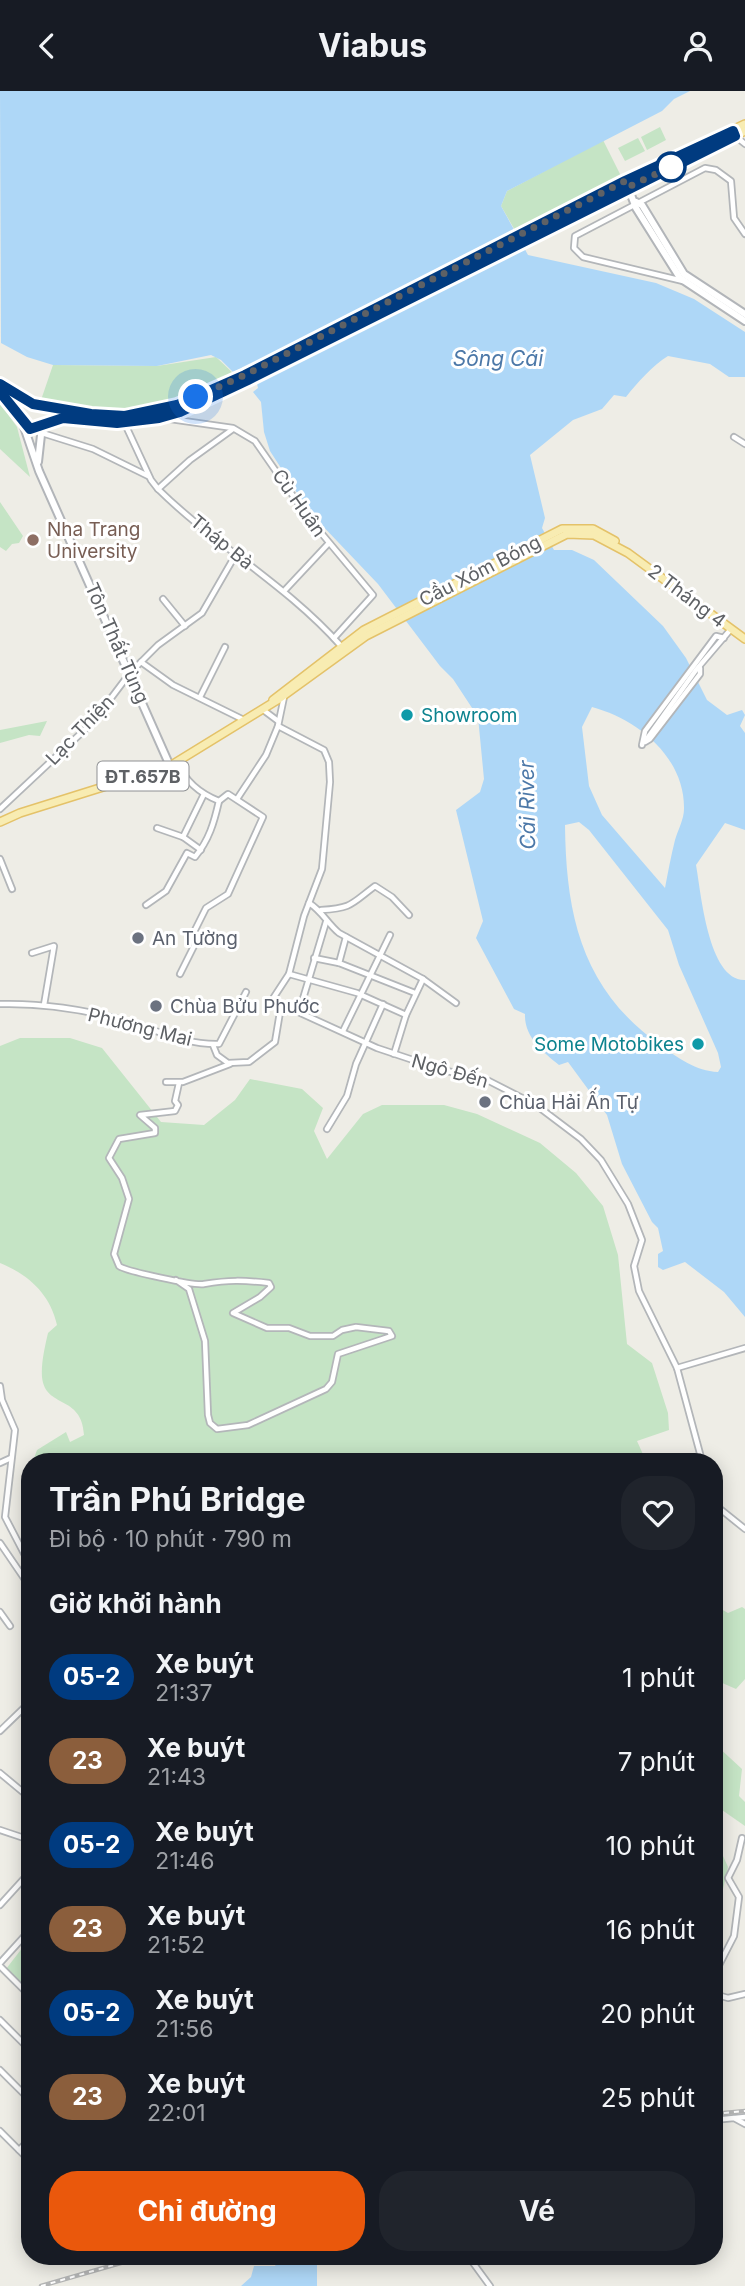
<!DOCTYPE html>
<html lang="vi">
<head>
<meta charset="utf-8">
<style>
  body { margin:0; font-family:Inter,sans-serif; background:#20242c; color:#f1f3f6; height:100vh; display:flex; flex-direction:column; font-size:26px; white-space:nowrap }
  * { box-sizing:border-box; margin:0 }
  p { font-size:23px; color:#9ea1a6 }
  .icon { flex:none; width:38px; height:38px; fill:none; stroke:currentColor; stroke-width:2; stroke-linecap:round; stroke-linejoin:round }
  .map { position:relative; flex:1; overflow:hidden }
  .sheet { position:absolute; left:21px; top:1362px; width:702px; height:812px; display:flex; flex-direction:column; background:#171b24; border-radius:28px; box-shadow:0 4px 18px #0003 }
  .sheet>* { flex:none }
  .badge { padding:0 14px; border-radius:23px; font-size:24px; line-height:46px }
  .you { position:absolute; width:35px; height:35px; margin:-18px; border:5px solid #fff; border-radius:50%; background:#1a73e8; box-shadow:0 0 0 10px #1a73e833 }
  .map>.badge { position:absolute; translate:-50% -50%; box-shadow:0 0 0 4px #fff }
  h2 { padding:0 28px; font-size:26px; line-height:63px }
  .round { display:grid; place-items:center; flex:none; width:74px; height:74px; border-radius:28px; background:#20242c }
  .summary { display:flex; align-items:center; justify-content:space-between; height:119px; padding:0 28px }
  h1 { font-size:33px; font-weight:700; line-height:52px }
  .button { display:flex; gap:14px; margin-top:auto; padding:14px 28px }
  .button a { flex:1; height:80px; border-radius:28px; background:#ea580c; color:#fff; font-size:28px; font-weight:700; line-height:80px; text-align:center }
  .button a+a { background:#20242c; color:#f1f3f6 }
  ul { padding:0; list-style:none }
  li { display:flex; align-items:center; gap:21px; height:84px; padding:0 28px }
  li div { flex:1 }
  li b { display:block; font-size:26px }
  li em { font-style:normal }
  li .badge { min-width:77px; font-weight:700; text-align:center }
  header { display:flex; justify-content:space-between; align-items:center; height:91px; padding:0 28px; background:#171b24; font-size:32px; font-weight:700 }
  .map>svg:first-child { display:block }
  .green { fill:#c5e4c5 }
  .water { fill:#aed7f7; fill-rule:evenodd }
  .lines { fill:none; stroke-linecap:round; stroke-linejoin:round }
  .street-casing { stroke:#b3b6b9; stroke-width:8 }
  .secondary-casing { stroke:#b2b5b9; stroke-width:10 }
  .primary-casing { stroke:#e4c269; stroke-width:10 }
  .street { stroke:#fff; stroke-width:4.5 }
  .secondary { stroke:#fff; stroke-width:6 }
  .primary { stroke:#f8ecb2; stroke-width:7 }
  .rail-casing { stroke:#b4b5b5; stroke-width:4.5 }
  .rail { stroke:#fff; stroke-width:2; stroke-dasharray:5; stroke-linecap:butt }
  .line-casing { stroke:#fff; stroke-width:16 }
  .line { stroke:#003b80; stroke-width:10 }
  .walk { stroke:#5e6165; stroke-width:7; stroke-dasharray:0 12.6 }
  .stop-dot { fill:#fff; stroke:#003b80; stroke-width:3.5 }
  .education-dot { fill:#8d6e63; stroke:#fff; stroke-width:2.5 }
  .culture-dot { fill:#0f9aa8; stroke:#fff; stroke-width:2.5 }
  .worship-dot { fill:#6b7280; stroke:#fff; stroke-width:2.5 }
  .labels { text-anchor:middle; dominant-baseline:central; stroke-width:6; stroke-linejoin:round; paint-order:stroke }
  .shield { fill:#fff; stroke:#8e9093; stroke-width:2 }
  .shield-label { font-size:18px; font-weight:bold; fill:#5e6165 }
  .street-label { font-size:19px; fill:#5e6165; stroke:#fff }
  .education-label { font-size:19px; fill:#785e54; stroke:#fff; text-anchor:start }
  .culture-label { font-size:19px; fill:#0d838f; stroke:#fff; text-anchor:start }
  .worship-label { font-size:19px; fill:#5b616d; stroke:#fff; text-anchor:start }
  .water-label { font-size:21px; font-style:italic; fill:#4c78a8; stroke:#fff }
</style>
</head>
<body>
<header><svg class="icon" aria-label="back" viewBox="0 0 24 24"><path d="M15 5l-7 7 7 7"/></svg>Viabus<svg class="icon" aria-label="person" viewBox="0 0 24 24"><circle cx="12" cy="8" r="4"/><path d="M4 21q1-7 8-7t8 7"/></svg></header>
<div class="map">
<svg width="745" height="2195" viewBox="0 0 745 2195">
  <rect width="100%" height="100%" fill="#eeede6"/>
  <g class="green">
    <polygon points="660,36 666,49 647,59 641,46"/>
    <polygon points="638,47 645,60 625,70 618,57"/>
    <polygon points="603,49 621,85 516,141 501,115 507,100"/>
    <path d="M 216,266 L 234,283 C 163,322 119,330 41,309 L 53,274 L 157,275 Z"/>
    <polygon points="0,312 17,336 30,386 0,358"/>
    <polygon points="0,411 23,445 19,452 12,453 6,460 0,456"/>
    <polygon points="47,630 40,645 29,644 0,652 0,639"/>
    <path d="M 20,947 L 70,947 L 102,957 L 161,1031 L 204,1034 L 235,1009 L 250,988 L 302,998 L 323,1017 L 314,1040 L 327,1068 L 363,1023 L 382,1014 L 444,1014 L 477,1023 L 540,1052 L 576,1082 L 603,1115 L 618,1164 L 627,1253 L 652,1272 L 668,1322 L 669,1339 L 637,1350 L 646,1370 L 33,1370 L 37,1359 L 66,1341 L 70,1351 L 84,1344 C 82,1303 45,1318 42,1286 C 41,1272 45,1255 48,1242 L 57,1234 C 50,1203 29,1184 0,1172 L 0,955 Z"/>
    <polygon points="714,1514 728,1522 742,1516 745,1518 745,1588 736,1598 720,1591 714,1599"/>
    <polygon points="714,1649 717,1655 742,1678 739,1705 745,1711 745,1735 722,1719 714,1741"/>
    <polygon points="714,1745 728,1776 714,1838"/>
    <polygon points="30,1847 30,1900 6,1878"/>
  </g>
  <g class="water">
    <path d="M 0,0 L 690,0 L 674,8 L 662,20 L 507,100 L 501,115 L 528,164 L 656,192 L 694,208 L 745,241 L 745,286 L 729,286 L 710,273 L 668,265 C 653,274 637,292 626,306 L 614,304 L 602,318 L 573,329 L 530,364 L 545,427 L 542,437 L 554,459 L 572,459 L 594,469 L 663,535 L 686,567 L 707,609 L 727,624 L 742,619 L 745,624 L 740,635 L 745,642 L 745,739 L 725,732 L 696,774 C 701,801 708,890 745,889 L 745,1226 L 724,1201 L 685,1171 L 663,1179 L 658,1176 L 658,1163 L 663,1160 L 658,1137 L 652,1131 L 622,1073 L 607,1024 L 568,971 L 559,974 C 543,961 524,946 525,923 L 514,918 L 476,847 L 483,830 L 456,719 L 480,701 L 484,688 L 478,626 L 453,588 L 440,575 L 378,493 L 317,429 L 299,405 L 270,360 L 264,341 L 261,311 L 253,301 L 258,297 L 255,284 L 244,276 L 233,281 L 221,269 L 211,264 L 157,275 L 53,274 L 27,266 L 1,252 ZM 592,616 C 637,628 685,666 684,718 C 684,728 678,739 675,749 C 671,765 668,781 665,797 L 602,724 L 589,695 L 582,636 ZM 579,731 L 589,739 L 668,839 L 679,874 L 718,962 L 721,976 L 718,981 C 696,980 678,967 660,954 C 582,898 566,825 565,734 Z"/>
    <polygon points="281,2165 317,2165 317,2195 241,2195 251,2186 254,2175 275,2175"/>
  </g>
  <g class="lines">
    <defs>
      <g id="street">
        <polyline points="735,45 745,53"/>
        <polyline points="683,190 583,166 574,157 575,145 705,77 716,79 731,90 734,127 745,143"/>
        <polyline points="163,327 233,337 255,350 307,425 373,504 334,547"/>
        <path d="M 125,333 L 151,389 L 158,398 C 216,455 287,494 341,555"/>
        <polyline points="42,342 93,358 148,385"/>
        <polyline points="734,346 745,353"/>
        <polyline points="158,398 190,369 233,338"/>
        <polyline points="285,499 328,453"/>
        <polyline points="163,508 185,535"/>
        <polyline points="141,571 173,594 242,628"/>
        <polyline points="200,606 225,556"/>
        <polyline points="262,618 278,630"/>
        <polyline points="278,635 324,659 329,671 330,691 322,778 304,825 289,883 272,909 377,957 443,979 489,990 536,1014 581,1048 601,1069 628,1113 642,1149 634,1175 639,1200 677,1277 702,1370"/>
        <polyline points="646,649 696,579 731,538"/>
        <polyline points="645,651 650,648 700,583 700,577"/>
        <polyline points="642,654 645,640 716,545 724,547"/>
        <path d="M 177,671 C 185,690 201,703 219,710 L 228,703 L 263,726 L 228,803 L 206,817 L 193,843"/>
        <polyline points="237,708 266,664 278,635 284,606"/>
        <polyline points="0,718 93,631 130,582 158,554 202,522 236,463"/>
        <polyline points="157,737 183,746 204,703"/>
        <polyline points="183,746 201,759"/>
        <polyline points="0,768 12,798"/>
        <path d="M 309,812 C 322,820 327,832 339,842 L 423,888 L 406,924 L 394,963"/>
        <path d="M 146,814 L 166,800 L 187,762 L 195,766 C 209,749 214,732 219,710"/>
        <path d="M 321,819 C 353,817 351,813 375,795 L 392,806 L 409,824"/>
        <polyline points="32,862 54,855 44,914"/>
        <polyline points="314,867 339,872 415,902"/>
        <polyline points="339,872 346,846"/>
        <polyline points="180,883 199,845"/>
        <polyline points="289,883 357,902 406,924"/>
        <polyline points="423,888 456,912"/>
        <path d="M 0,913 C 39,912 81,918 119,928 C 152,937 184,954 219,953 L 246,901"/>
        <polyline points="299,921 326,831"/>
        <polyline points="343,940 390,844"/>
        <polyline points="213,954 217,964 228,972 249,971 275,951 281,915"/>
        <polyline points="166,991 183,991 230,973"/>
        <polyline points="327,1038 347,1005 356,973 383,913"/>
        <path d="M 176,1189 L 189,1198 L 205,1250 L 208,1324 L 210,1332 L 217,1338 L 248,1334 L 326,1298 L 332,1291 L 338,1263 L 392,1245 L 389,1240 L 356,1236 L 342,1239 L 333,1245 L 310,1245 L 289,1237 L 267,1237 L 233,1222 L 260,1206 L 271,1196 L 269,1192 C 242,1189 229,1189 204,1193 C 195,1195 125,1180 119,1175 L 114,1163 L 129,1108 L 122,1087 L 109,1067 L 119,1048 L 155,1042 L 155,1037 L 140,1024 L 175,1020 L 178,1014 L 175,1010 L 179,992"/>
        <polyline points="677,1277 745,1257"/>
        <polyline points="0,1295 2,1309 15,1339 5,1426 30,1474"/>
        <polyline points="0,1372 11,1367"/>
        <polyline points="714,1413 745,1438"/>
        <polyline points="0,1452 30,1496"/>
        <polyline points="0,1521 10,1535"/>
        <polyline points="0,1640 30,1611"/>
        <polyline points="0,1682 30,1707"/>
        <polyline points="0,1739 30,1749"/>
        <polyline points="0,1814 30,1781"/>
        <polyline points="0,1872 30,1839"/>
        <polyline points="0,1875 30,1905"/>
        <polyline points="714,1884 734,1845 739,1806 728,1787 737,1769 742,1747"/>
        <polyline points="714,1903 728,1907 745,1903"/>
        <polyline points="0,1929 30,1959"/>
        <polyline points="0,1979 30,2009"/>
        <polyline points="735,2027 745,2026"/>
        <polyline points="714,2029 734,2027 745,2033"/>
        <polyline points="0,2040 30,2070"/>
        <polyline points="19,2059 30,2048"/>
        <polyline points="468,2165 490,2195"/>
      </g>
      <g id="secondary">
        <polyline points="628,96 636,117 680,187 745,230"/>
        <polyline points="636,111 642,114 684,183 745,223"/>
        <polyline points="23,333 39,380 170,675"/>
        <polyline points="38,371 42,335"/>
      </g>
      <g id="primary">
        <polyline points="0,293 33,313 91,323 125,325 177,314 245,284 625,90 745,33"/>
        <polyline points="0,301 30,338 63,327 124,332 176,322 248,290 628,96 745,40"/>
        <polyline points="273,609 364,539 562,438 593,438 615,450"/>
        <polyline points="0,731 20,722 170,675 279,608 366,545 567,443 594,444 628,462 745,548"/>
      </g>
    </defs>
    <use href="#street" class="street-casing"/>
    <use href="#secondary" class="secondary-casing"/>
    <use href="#primary" class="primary-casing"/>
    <use href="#street" class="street"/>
    <use href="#secondary" class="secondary"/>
    <use href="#primary" class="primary"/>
    <defs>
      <g id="rail">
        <polyline points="714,2023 745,2020"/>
        <polyline points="41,2195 145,2165"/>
      </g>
    </defs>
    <use href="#rail" class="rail-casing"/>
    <use href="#rail" class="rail"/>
  </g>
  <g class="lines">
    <defs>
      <polyline id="line" points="0,293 33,313 91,323 125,325 177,314 245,284 625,90 733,40 735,45 248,289 180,321 159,327 117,332 63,327 30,338 0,301"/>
    </defs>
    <use href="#line" class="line-casing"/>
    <use href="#line" class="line"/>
    <polyline class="walk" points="196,306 245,284 625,90 628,96 671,76"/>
  </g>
  <circle class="stop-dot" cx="671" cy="76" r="14"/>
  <circle class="education-dot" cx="33" cy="449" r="7"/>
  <g class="culture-dot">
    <circle cx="407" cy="624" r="7"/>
    <circle cx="698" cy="953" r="7"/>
  </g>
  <g class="worship-dot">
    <circle cx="138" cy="847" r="7"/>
    <circle cx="156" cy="915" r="7"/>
    <circle cx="485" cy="1011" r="7"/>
  </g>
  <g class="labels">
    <rect class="shield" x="97.5" y="670.5" width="91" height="29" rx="5"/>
    <g class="shield-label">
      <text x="143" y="685">ĐT.657B</text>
    </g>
    <g class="street-label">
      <text transform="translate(299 412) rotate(55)">Cù Huân</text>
      <text transform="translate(222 451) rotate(39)">Tháp Bà</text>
      <text transform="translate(480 480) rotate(-27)">Cầu Xóm Bóng</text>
      <text transform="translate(687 505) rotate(37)">2 Tháng 4</text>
      <text transform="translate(117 552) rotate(66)">Tôn Thất Tùng</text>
      <text transform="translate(80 639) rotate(-46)">Lạc Thiện</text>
      <text transform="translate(140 936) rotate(14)">Phương Mai</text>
      <text transform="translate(450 980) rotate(16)">Ngô Đến</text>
    </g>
    <g class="education-label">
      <text x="47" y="438">Nha Trang<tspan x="47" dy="22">University</tspan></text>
    </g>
    <g class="culture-label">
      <text x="421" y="624">Showroom</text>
      <text x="684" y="953" text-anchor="end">Some Motobikes</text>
    </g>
    <g class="worship-label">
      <text x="152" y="847">An Tường</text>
      <text x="170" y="915">Chùa Bửu Phước</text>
      <text x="499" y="1011">Chùa Hải Ấn Tự</text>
    </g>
    <g class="water-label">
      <text x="498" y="267">Sông Cái</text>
      <text transform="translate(527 714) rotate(-91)">Cái River</text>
    </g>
  </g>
</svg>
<div class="you" style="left:196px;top:306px"></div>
<section class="sheet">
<div class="summary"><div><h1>Trần Phú Bridge</h1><p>Đi bộ · 10 phút · 790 m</p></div><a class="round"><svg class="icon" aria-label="heart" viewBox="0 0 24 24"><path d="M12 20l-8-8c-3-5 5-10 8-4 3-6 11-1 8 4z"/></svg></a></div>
<h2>Giờ khởi hành</h2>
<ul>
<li><span class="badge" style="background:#003b80;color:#fff">05-2</span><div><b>Xe buýt</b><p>21:37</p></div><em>1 phút</em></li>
<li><span class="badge" style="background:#8b5e3c;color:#fff">23</span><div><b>Xe buýt</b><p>21:43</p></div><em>7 phút</em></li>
<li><span class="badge" style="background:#003b80;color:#fff">05-2</span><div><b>Xe buýt</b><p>21:46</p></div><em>10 phút</em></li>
<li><span class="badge" style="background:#8b5e3c;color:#fff">23</span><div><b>Xe buýt</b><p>21:52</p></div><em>16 phút</em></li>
<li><span class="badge" style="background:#003b80;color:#fff">05-2</span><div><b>Xe buýt</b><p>21:56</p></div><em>20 phút</em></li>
<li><span class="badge" style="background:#8b5e3c;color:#fff">23</span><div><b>Xe buýt</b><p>22:01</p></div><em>25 phút</em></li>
</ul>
<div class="button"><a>Chỉ đường</a><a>Vé</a></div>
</section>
</div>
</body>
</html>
